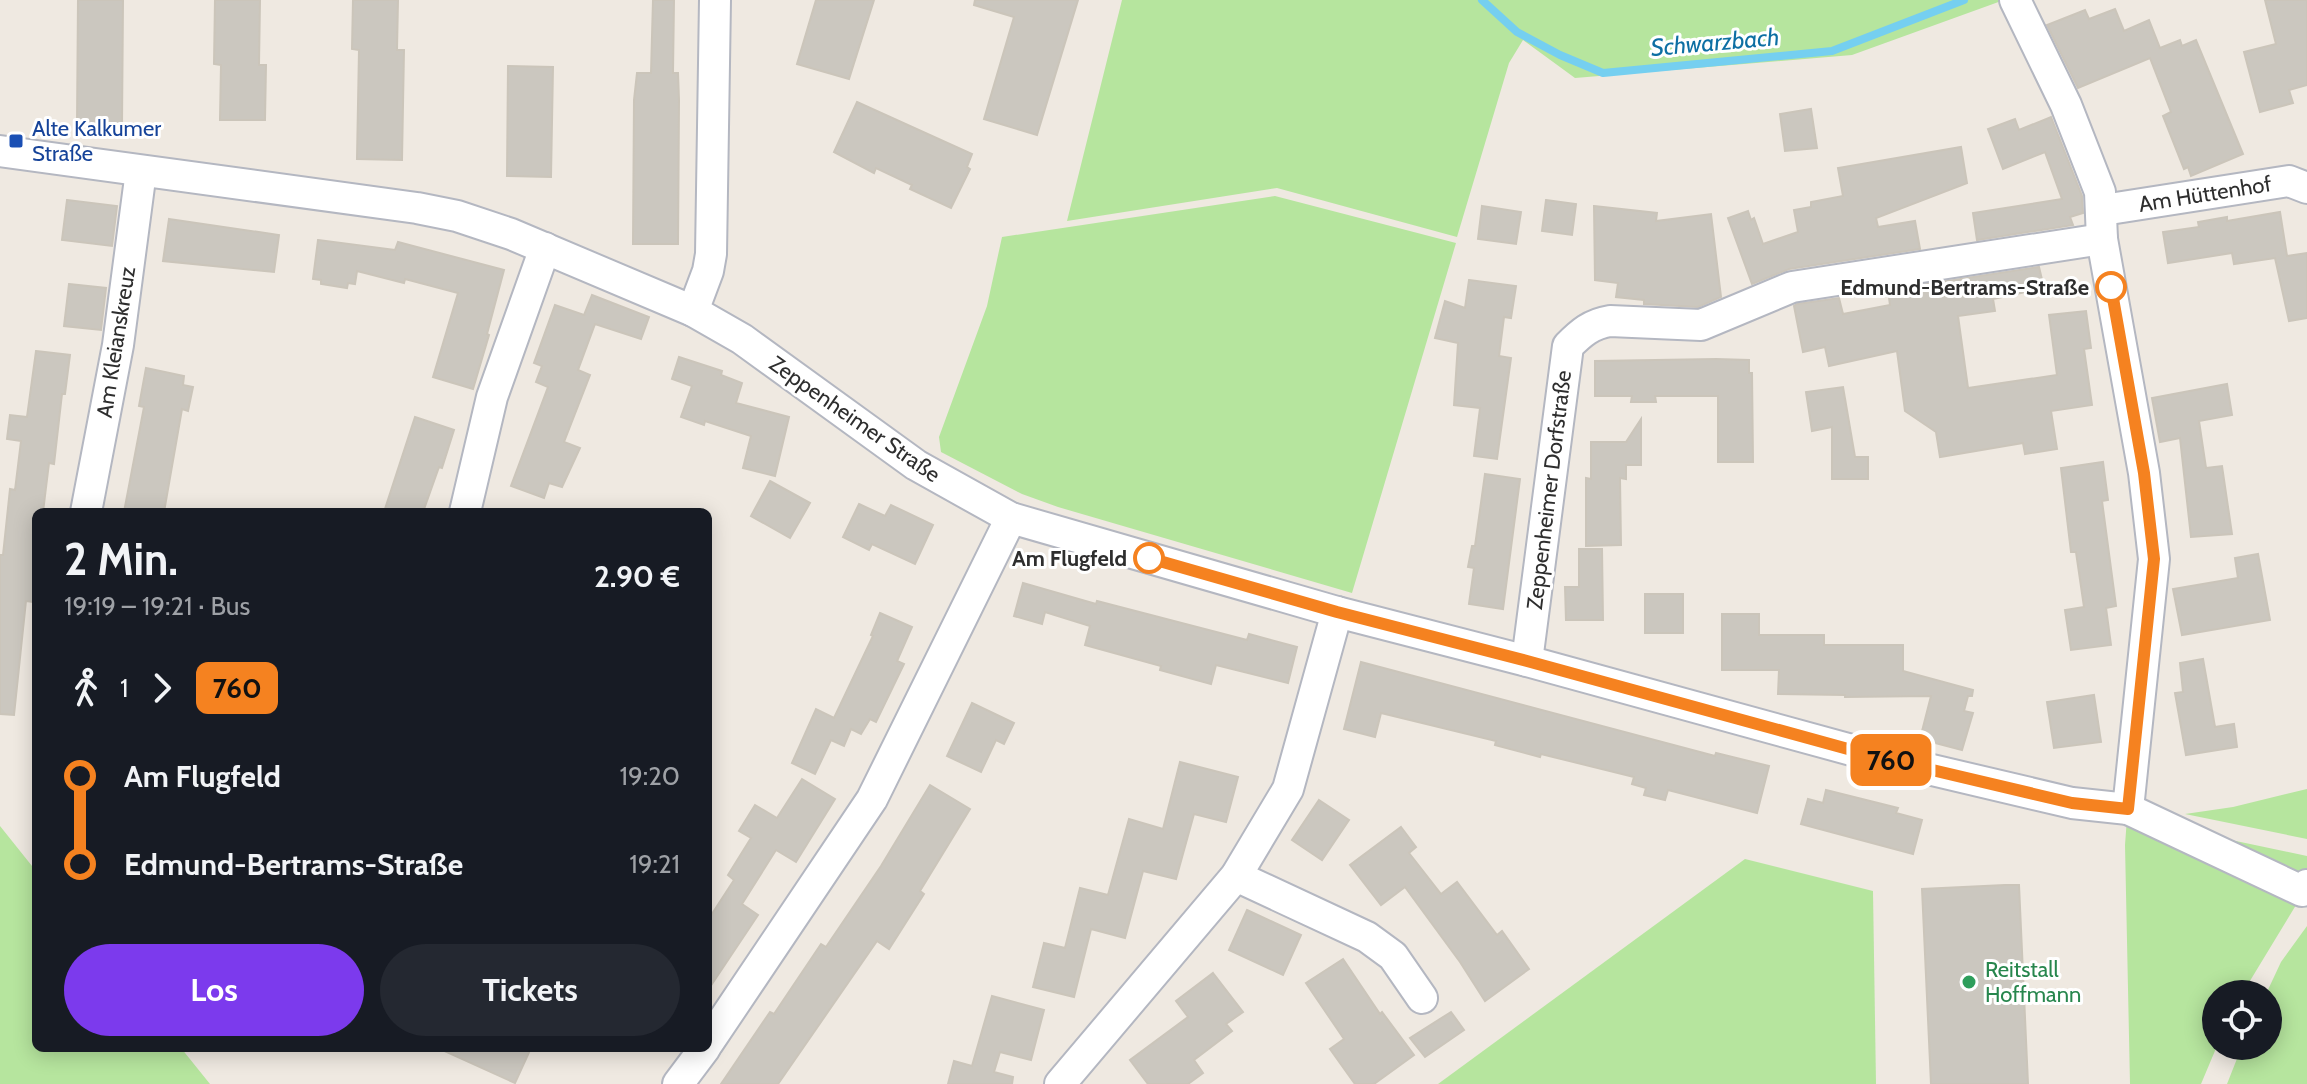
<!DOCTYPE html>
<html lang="de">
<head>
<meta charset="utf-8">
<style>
  body { margin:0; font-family:Cabin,sans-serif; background:#242831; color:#f1f3f6; height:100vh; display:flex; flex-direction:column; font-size:30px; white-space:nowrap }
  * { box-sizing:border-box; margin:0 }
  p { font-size:26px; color:#9ea1a6 }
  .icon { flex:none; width:44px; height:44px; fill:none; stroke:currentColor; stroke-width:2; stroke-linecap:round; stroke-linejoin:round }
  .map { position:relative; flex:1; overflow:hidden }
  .sheet { position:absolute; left:32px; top:508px; width:680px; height:544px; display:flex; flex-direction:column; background:#171b24; border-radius:12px; box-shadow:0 4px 20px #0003 }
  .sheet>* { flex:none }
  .badge { padding:0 16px; border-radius:12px; font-size:28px; line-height:52px }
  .buttons { position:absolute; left:2202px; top:980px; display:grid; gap:16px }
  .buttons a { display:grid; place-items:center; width:80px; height:80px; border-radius:50%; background:#171b24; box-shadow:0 4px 20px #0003; font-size:40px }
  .map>.badge { position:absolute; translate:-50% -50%; box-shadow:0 0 0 4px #fff }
  .legs { display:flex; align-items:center; gap:12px; height:88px; padding:0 32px; font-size:26px }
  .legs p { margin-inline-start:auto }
  .summary { display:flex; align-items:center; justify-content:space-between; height:136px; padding:0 32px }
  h1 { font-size:44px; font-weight:800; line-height:60px }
  .cta { display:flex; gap:16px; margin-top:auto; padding:16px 32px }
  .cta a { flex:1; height:92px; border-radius:48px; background:#7c3aed; color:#fff; font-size:32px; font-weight:800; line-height:92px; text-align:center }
  .cta a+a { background:#242831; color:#f1f3f6 }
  ul { padding:0 32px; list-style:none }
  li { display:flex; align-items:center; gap:28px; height:88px; font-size:30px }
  li i { display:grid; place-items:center; width:12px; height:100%; margin:0 10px; background:currentColor }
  li i::after { content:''; width:20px; height:20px; margin:-10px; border:6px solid; border-radius:50%; background:#171b24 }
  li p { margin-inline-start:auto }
  li:first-child i { background:linear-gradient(#0000 50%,currentColor 0) }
  li:last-child i { background:linear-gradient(currentColor 50%,#0000 0) }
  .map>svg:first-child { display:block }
  .green { fill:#b6e59e }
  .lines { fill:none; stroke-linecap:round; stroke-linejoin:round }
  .stream { stroke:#75cff0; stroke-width:8 }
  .building { fill:#cbc7bf; stroke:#cbc5ba; stroke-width:2 }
  .minor-casing { stroke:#b4b7c1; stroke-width:34 }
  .minor { stroke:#fff; stroke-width:30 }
  .line-1-casing { stroke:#fff; stroke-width:18 }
  .line-1 { stroke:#f58220; stroke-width:12 }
  .transit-dot { fill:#1a4fb4; stroke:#fff; stroke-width:3 }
  .stop-1-dot { fill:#fff; stroke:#f58220; stroke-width:4 }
  .leisure-dot { fill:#2e9e5b; stroke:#fff; stroke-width:3 }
  .labels { text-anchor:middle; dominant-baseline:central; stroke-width:6; stroke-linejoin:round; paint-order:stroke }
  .transit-label { font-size:22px; fill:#164399; stroke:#fff; text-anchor:start }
  .street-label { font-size:22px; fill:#2e2e2e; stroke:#fff }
  .stop-label { font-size:22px; font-weight:bold; fill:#2e2e2e; stroke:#fff; text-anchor:end }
  .leisure-label { font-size:22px; fill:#27864d; stroke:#fff; text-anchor:start }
  .water-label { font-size:24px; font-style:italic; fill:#0d6fa3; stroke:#fff }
</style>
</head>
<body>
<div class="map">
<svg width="2307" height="1084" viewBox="0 0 2307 1084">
  <rect width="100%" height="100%" fill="#efe9e1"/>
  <g class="green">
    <polygon points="1122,0 2004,0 1852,55 1575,78 1523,40 1509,63 1457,237 1277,188 1067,221"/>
    <polygon points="1275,196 1456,243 1352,593 1058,507 1022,494 941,452 939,437 987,306 1002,237"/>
    <polygon points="2307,789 2307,839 2185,814 2233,807"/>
    <polygon points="2127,818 2307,856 2307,887 2242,994 2216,994 2217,1046 2201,1084 2130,1084 2125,845"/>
    <polygon points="0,826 36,871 36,1048 181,1048 210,1084 0,1084"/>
    <polygon points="1745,859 1873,891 1876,1084 1438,1084"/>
    <polygon points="2307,926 2307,1084 2227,1084 2242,1046 2268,1046 2266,994 2281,962"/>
  </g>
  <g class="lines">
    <polyline class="stream" points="1482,0 1517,32 1560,55 1603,73 1832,51 1964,0"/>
  </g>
  <g class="building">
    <polygon points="78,0 123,0 122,125 77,125"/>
    <polygon points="215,0 260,0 259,65 266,65 265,120 220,120 221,65 214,64"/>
    <polygon points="353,0 398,0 397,50 404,50 402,160 357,159 359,50 352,49"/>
    <polygon points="653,0 674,0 673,73 678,73 679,100 678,244 633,244 634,100 637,73 651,73"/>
    <polygon points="816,0 874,0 849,79 797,64"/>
    <polygon points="975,0 1078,0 1037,135 984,119 1014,17 974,5"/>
    <polygon points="2265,0 2307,0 2307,85 2289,90 2293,103 2260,112 2244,52 2276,44"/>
    <polygon points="2115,9 2124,31 2149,20 2160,48 2180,40 2182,46 2196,40 2243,154 2191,176 2188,167 2184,169 2163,116 2171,112 2150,58 2078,88 2047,25 2085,10 2089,19"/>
    <polygon points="508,66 553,67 551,177 507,176"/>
    <polygon points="857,102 972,154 967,167 970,169 951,208 910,189 912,185 876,168 874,173 834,152"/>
    <polygon points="1811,109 1817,148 1785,151 1780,114"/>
    <polygon points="2051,117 2082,196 2083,213 2070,217 2073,225 1977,240 1973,213 2062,199 2045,152 2003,169 1988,129 2015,119 2019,130"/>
    <polygon points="1961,147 1967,183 1876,218 1878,227 1915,221 1920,249 1789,269 1752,284 1728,218 1748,211 1751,220 1754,218 1763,244 1798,232 1794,210 1811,207 1811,202 1843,196 1838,168"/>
    <polygon points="67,200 117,206 112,246 62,240"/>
    <polygon points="1546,200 1576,204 1572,235 1542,231"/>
    <polygon points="1482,206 1521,212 1516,244 1478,239"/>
    <polygon points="1594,206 1657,213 1656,221 1711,214 1721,297 1698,307 1644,304 1644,300 1616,297 1618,283 1595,280"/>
    <polygon points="2280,212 2287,256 2307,253 2307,318 2289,321 2275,258 2234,264 2232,253 2168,263 2163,232 2199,227 2198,222 2227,217 2227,221"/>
    <polygon points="169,219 279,235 274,272 163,261"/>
    <polygon points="318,240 395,250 398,242 504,270 487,334 489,335 473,389 433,377 458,293 405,279 404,283 357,271 355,284 348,283 347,288 321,284 321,280 313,279"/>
    <polygon points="2039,267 2044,288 1993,299 1995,311 1958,316 1968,388 2057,375 2049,315 2086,311 2091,348 2084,349 2092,405 2051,411 2057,449 2025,454 2023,443 1940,457 1936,432 1905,411 1897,351 1829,366 1825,347 1803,352 1794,306 1797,304 1839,298 1843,314 1890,305 1888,290"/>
    <polygon points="1469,280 1516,286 1511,318 1504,317 1499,356 1511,358 1497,459 1474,456 1480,408 1454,405 1458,343 1435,338 1445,301 1465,308"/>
    <polygon points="69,284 106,288 101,330 64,326"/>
    <polygon points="592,295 649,317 641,339 595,324 578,370 590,375 564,442 580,448 562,487 549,483 544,498 511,486 548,387 536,382 542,366 534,363 555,305 584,315"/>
    <polygon points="36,351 70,355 65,394 62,394 54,464 49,463 43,512 36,512 34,602 26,601 14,715 0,714 0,555 3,555 10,489 15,490 21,441 7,439 10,415 27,417"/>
    <polygon points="679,357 722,371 721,375 742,383 736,403 789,417 775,476 743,468 751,436 705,421 704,425 681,417 692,386 672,379"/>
    <polygon points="1716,359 1749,360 1749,373 1752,373 1753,462 1718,462 1718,396 1655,396 1656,402 1631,402 1632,396 1595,396 1595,361"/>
    <polygon points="146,368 184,376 183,385 193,387 188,411 182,409 164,512 124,512 144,407 139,406"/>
    <polygon points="2227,384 2232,415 2199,421 2206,468 2222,466 2232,534 2191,537 2180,438 2160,442 2152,398"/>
    <polygon points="1843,387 1855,457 1868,457 1868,479 1832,479 1832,427 1812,431 1806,392"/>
    <polygon points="415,417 454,430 442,468 439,467 423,512 384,512"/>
    <polygon points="1641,419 1641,465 1626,465 1626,479 1620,478 1621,545 1586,546 1586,478 1591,479 1591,442 1626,442"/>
    <polygon points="2103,462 2108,500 2102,501 2116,606 2106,608 2111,645 2071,650 2065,610 2084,607 2076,552 2071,552 2061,468"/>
    <polygon points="1485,474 1520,479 1503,609 1469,604 1474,568 1468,567 1472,546 1475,546"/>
    <polygon points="770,481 810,503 790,538 751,516"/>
    <polygon points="859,504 885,516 891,505 933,525 915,564 872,544 869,550 843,537"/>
    <polygon points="1579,549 1602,549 1603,620 1566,620 1565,587 1579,587"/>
    <polygon points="2258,554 2270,620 2182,635 2173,589 2238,578 2235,558"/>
    <polygon points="1023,583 1096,604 1097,601 1247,640 1249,634 1297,647 1288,683 1216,665 1211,684 1160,670 1161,666 1085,645 1090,626 1045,612 1042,624 1014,616"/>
    <rect x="1645" y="594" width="38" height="39"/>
    <polygon points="880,613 912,627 897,661 904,664 876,722 870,719 861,734 851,729 844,746 831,740 815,774 792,763 816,709 834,718 873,636 871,635"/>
    <polygon points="1722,614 1759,614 1759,635 1824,635 1824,645 1903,645 1903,671 1973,690 1972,696 1968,696 1964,711 1973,713 1962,750 1920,739 1931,696 1845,697 1845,695 1778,694 1779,670 1722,670"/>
    <polygon points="2203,659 2215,727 2234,724 2237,747 2186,755 2175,693 2183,692 2180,663"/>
    <polygon points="1361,662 1715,756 1716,753 1769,766 1757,813 1668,790 1665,800 1644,795 1646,788 1632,784 1634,777 1541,754 1540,757 1495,745 1496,741 1381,713 1375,737 1344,729"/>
    <polygon points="2094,695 2101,742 2054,748 2047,702"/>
    <polygon points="972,703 1014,723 1004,744 996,740 981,772 947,756"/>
    <polygon points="1180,762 1238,777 1226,822 1194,814 1176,879 1143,871 1125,938 1091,929 1074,997 1033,987 1044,943 1065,948 1080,888 1108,895 1129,819 1163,829"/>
    <polygon points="802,779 835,799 796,862 776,850 742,904 758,915 708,990 708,920 734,880 728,875 751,838 739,831 755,805 777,818"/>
    <polygon points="930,785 970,809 920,891 924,894 889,949 877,941 778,1084 721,1084 770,1012 774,1014 821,944 826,947 881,866"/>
    <polygon points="1826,790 1898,808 1896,813 1922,820 1913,854 1801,824 1808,799 1823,803"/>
    <polygon points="1319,800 1349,820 1322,860 1292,840"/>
    <polygon points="1401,827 1416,847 1409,853 1441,894 1457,882 1497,935 1502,931 1529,969 1485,1001 1460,962 1405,887 1381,905 1350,865"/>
    <polygon points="2005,885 2019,885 2028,1084 1931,1084 1922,889"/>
    <polygon points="1247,910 1301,935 1283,975 1229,950"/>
    <polygon points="1343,959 1380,1014 1382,1012 1414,1055 1374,1084 1355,1084 1330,1049 1344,1039 1306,983"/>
    <polygon points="1213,973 1243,1012 1226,1024 1232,1031 1194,1060 1203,1073 1188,1084 1148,1084 1130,1060 1188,1017 1176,1001"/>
    <polygon points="992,996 1044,1010 1031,1060 1000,1052 994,1072 1013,1077 1012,1084 948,1084 954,1061 972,1066"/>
    <polygon points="1451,1012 1464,1030 1425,1057 1410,1038"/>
    <polygon points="438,1048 531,1048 515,1083"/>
  </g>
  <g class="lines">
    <defs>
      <g id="minor">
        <polyline points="2015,0 2066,105 2100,192 2102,239 2144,473 2154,559 2128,809"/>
        <polyline points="0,151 417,208 457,216 511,234 693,311 742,339 916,465 1011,518 1337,612 1527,661 1877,757 2072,803 2128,809 2302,891 2307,885"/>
        <polyline points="2103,210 2289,181 2307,188"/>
        <polyline points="693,311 708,271 711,254 715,0"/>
        <polyline points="86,512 118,345 141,171"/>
        <polyline points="465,512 492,397 545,248"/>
        <path d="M 1527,661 L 1568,346 C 1581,333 1591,324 1610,321 L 1701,325 L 1792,287 L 2102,239"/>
        <polyline points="1236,876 1367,937 1393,956 1422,998"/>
        <polyline points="708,1043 872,799 1011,518"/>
        <polyline points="678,1084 705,1048"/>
        <polyline points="1060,1084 1236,876 1288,789 1337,612"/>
      </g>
    </defs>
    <use href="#minor" class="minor-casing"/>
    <use href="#minor" class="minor"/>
  </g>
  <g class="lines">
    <defs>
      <polyline id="line-1" points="1149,558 1337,612 1527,661 1877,757 2072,803 2128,809 2154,559 2144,473 2111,287"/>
    </defs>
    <use href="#line-1" class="line-1-casing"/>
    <use href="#line-1" class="line-1"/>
  </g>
  <rect class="transit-dot" x="8" y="133" width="16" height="16" rx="4"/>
  <g class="stop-1-dot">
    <circle cx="2111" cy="287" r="14"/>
    <circle cx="1149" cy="558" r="14"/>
  </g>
  <circle class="leisure-dot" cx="1969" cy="982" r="8"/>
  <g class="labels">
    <g class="transit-label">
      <text x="32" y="128">Alte Kalkumer<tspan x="32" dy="25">Straße</tspan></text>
    </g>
    <g class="street-label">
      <text transform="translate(2205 194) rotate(-9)">Am Hüttenhof</text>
      <text transform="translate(116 342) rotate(-81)">Am Kleianskreuz</text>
      <text transform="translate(855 419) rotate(35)">Zeppenheimer Straße</text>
      <text transform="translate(1549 490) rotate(-83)">Zeppenheimer Dorfstraße</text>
    </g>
    <g class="stop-label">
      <text x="2089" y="287">Edmund-Bertrams-Straße</text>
      <text x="1127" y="558">Am Flugfeld</text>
    </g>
    <g class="leisure-label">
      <text x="1985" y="969">Reitstall<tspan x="1985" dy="25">Hoffmann</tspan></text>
    </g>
    <g class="water-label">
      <text transform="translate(1715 42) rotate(-5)">Schwarzbach</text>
    </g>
  </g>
</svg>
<div class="buttons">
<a><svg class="icon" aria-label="locate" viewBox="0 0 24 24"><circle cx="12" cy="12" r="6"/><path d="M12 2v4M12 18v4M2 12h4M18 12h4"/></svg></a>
</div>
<b class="badge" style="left:1891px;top:760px;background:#f58220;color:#111">760</b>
<section class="sheet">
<div class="summary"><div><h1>2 Min.</h1><p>19:19 – 19:21 · Bus</p></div><b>2.90 €</b></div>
<div class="legs"><svg class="icon" aria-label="walk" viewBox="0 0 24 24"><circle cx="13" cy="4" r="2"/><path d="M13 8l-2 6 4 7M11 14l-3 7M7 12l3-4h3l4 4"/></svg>1<svg class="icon" aria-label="forward" viewBox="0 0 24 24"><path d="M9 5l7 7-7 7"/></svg><b class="badge" style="background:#f58220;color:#111">760</b></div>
<ul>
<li><i style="color:#f58220"></i><b>Am Flugfeld</b><p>19:20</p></li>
<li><i style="color:#f58220"></i><b>Edmund-Bertrams-Straße</b><p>19:21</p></li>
</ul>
<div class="cta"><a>Los</a><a>Tickets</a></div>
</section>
</div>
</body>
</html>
